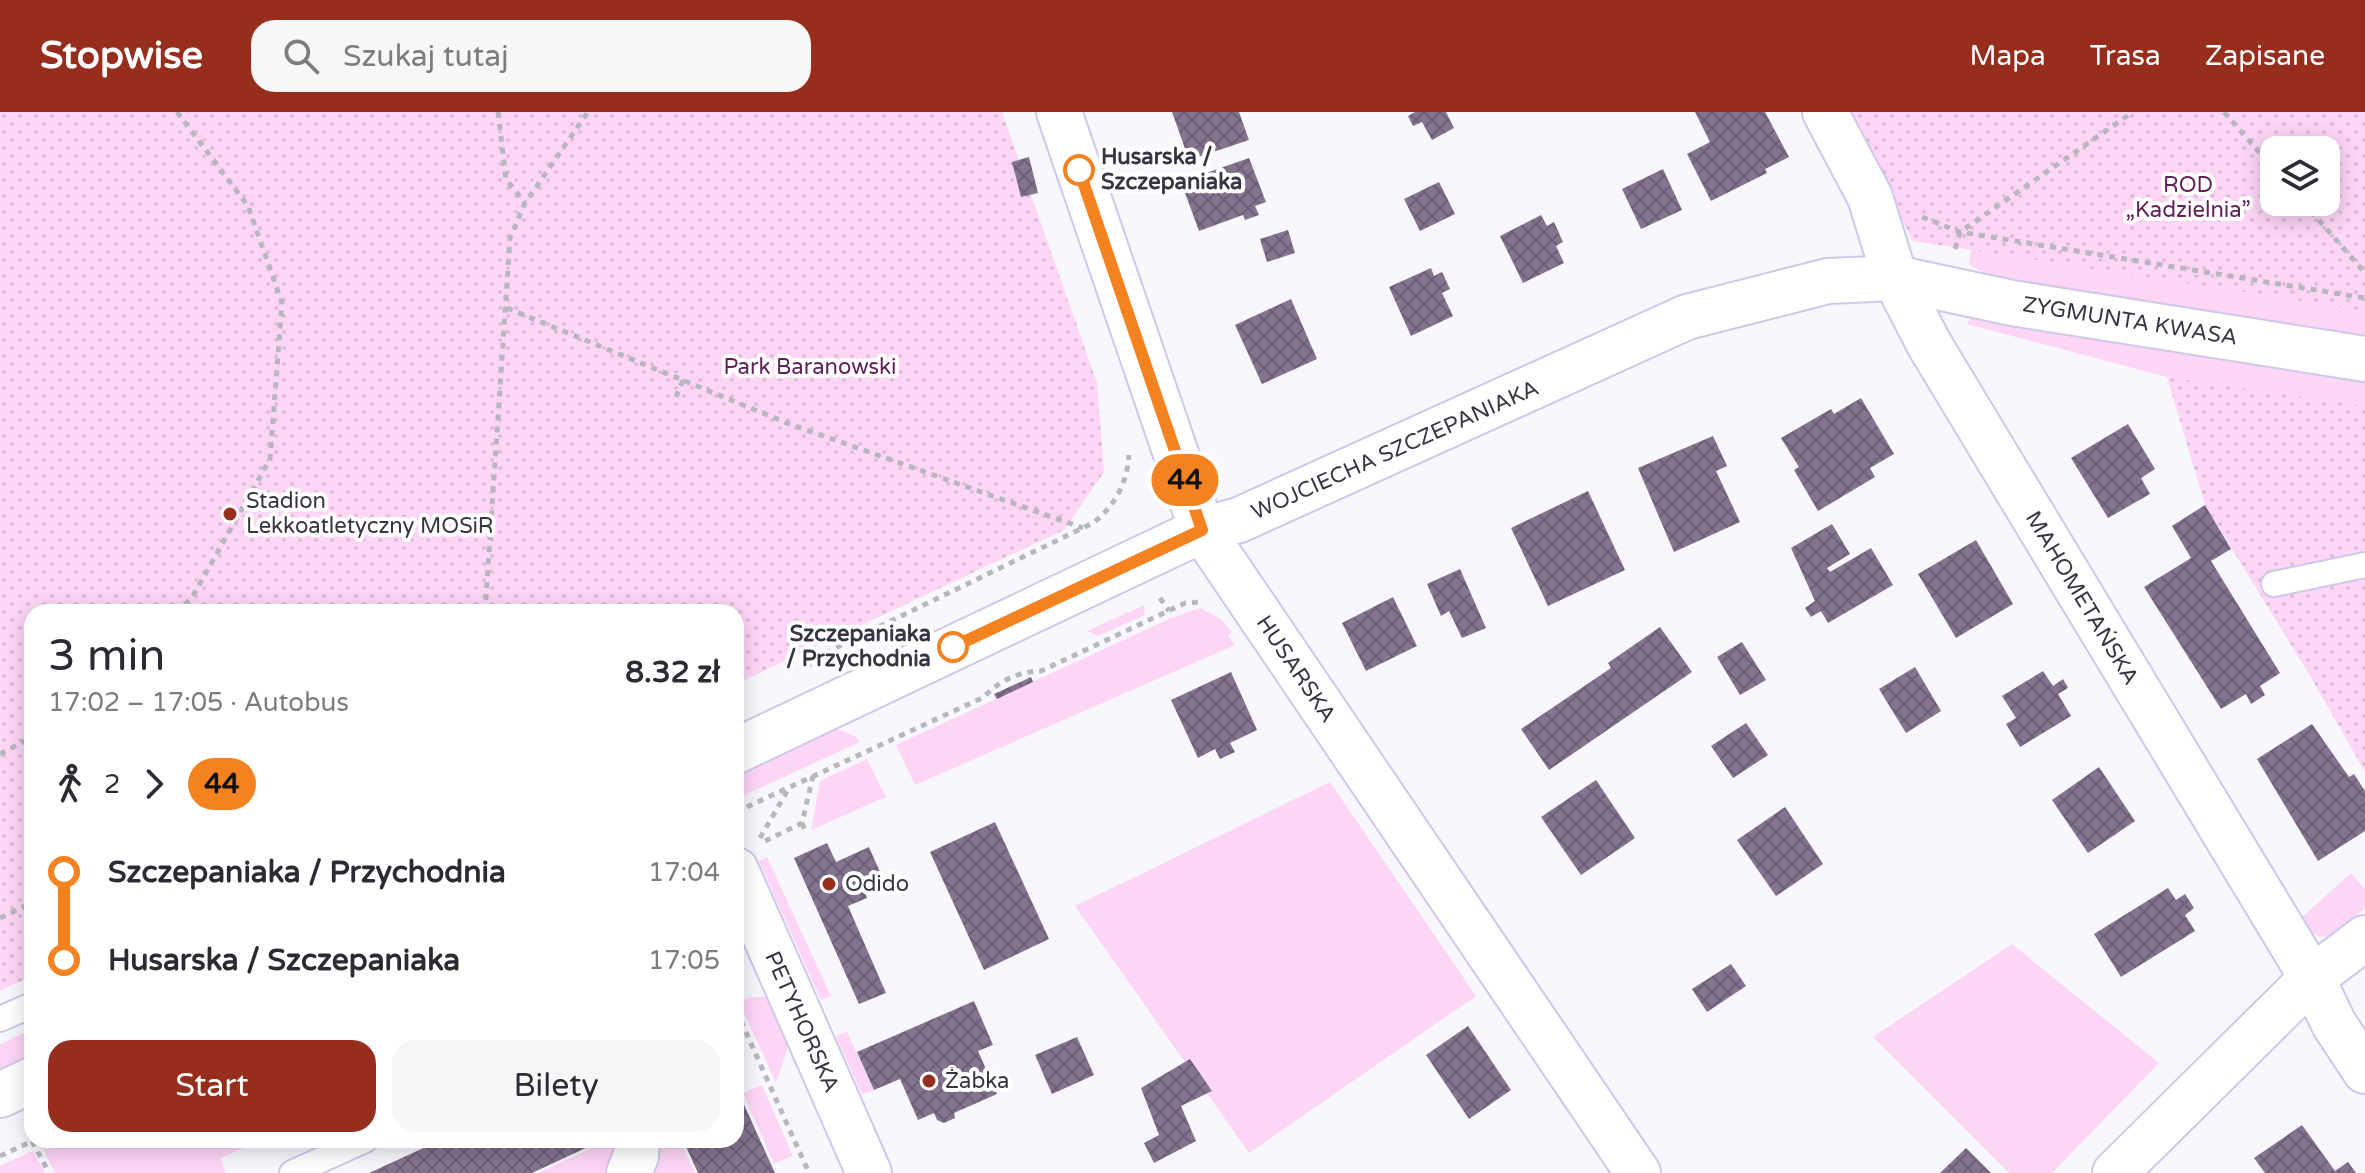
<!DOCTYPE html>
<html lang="pl">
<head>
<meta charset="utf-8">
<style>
  body { margin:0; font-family:"Varela Round",sans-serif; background:#f7f7f7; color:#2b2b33; height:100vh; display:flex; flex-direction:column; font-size:30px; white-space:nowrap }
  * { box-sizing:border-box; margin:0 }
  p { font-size:26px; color:#7c7c81 }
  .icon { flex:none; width:44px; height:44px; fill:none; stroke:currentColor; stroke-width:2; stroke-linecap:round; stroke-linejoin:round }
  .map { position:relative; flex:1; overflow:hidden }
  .sheet { position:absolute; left:24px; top:492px; width:720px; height:544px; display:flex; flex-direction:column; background:#fff; border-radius:24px; box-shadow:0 4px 20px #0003 }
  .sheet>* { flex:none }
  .badge { padding:0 16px; border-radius:26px; font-size:28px; line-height:52px }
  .buttons { position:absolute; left:2260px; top:24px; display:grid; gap:16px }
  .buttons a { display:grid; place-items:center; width:80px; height:80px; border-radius:16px; background:#fff; box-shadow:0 4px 20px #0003; font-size:40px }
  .map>.badge { position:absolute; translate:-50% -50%; box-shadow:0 0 0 4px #fff }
  .legs { display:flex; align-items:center; gap:12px; height:88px; padding:0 24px; font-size:26px }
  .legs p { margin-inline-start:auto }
  .head { display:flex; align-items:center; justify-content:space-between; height:136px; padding:0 24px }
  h1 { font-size:44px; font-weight:600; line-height:60px }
  .button { display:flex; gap:16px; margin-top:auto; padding:16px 24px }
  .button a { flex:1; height:92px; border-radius:24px; background:#972d1d; color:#fff; font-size:32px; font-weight:600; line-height:92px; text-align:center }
  .button a+a { background:#f7f7f7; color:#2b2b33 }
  ul { padding:0 24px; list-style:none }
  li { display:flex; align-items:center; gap:28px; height:88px; font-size:30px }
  li i { display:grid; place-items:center; width:12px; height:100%; margin:0 10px; background:currentColor }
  li i::after { content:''; width:20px; height:20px; margin:-10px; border:6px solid; border-radius:50%; background:#fff }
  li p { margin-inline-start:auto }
  li:first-child i { background:linear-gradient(#0000 50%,currentColor 0) }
  li:last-child i { background:linear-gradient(currentColor 50%,#0000 0) }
  header { display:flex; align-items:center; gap:48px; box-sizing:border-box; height:112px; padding:0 40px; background:#972d1d; color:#fff }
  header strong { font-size:38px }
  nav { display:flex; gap:44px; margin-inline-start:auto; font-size:28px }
  .search { width:560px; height:72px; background:#f7f7f7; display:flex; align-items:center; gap:20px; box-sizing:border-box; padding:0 28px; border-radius:24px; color:#7c7c81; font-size:30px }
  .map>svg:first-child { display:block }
  .grass { fill:#fdd6f6 }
  .park { fill:url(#park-dots); fill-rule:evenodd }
  .building { fill:url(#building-cross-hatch) }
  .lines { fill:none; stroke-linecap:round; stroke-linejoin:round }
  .lane-casing { stroke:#cec8ea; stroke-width:28 }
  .street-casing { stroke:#cec8ea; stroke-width:48 }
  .secondary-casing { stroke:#cec8ea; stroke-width:48 }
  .path { stroke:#b8b7c0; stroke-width:5; stroke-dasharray:6 6; stroke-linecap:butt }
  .lane { stroke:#fff; stroke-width:24 }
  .street { stroke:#fff; stroke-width:44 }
  .secondary { stroke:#fff; stroke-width:44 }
  .line-1-casing { stroke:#fff; stroke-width:18 }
  .line-1 { stroke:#f58220; stroke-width:12 }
  .stop-1-dot { fill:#fff; stroke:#f58220; stroke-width:4 }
  .poi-dot { fill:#972d1d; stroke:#fff; stroke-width:3 }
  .labels { text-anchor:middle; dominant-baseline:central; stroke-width:8; stroke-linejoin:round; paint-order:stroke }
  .stop-label { font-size:22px; font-weight:bold; fill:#373542; stroke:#fff; text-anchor:start }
  .park-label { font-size:22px; fill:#602159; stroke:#fff }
  .street-label { font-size:22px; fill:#373542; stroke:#fff }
  .poi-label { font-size:22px; fill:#373542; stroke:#fff; text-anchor:start }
</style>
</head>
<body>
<header>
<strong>Stopwise</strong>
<div class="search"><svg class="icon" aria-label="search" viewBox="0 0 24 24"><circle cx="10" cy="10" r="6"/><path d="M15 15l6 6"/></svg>Szukaj tutaj</div>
<nav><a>Mapa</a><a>Trasa</a><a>Zapisane</a></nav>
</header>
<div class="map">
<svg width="2365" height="1061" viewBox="0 0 2365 1061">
  <defs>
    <pattern id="park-dots" width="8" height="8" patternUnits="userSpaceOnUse" patternTransform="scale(2)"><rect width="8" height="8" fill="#fdd6f6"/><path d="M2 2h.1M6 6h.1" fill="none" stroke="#d9b8d4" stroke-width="1.8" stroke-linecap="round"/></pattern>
    <pattern id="building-cross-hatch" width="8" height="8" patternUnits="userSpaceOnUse" patternTransform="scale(2)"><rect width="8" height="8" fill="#857490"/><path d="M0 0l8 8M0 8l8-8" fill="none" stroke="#6e6077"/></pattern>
  </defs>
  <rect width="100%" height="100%" fill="#f8f7fe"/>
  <g class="grass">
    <polygon points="1971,138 2365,199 2365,233 2021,179 1969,153"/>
    <polygon points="1973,202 2365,260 2365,294 2167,265 1967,212"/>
    <polygon points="1144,493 1145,503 1098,524 1087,519"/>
    <polygon points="1200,496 1221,507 1232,520 1228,524 1235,533 915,673 896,633 1171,506"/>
    <polygon points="838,617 855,624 860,630 736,687 736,672 751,653"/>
    <polygon points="867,647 886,685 811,718 820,669"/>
    <polygon points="1330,670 1476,884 1249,1041 1075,794"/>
    <polygon points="766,745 767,745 831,884 821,888 759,749"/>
    <path d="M 2351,761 L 2365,777 L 2365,796 C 2341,816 2323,843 2300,807 Z"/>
    <polygon points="2012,832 2159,951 2052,1061 2009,1061 1873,925"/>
    <polygon points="751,885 768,885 790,929 776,971 739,890"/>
    <polygon points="32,917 32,943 0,958 0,932"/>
    <polygon points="847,920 874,978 862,983 836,924"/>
    <polygon points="762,973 793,1044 774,1052 743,981"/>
    <polygon points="57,1028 262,1028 220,1046 226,1061 55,1061 42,1035"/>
    <polygon points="609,1028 625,1028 617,1061 538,1061"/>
    <polygon points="654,1028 680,1028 695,1061 656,1061 652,1052"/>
    <polygon points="33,1039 45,1061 0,1061 0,1054"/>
  </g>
  <g class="park">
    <polygon points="0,0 1002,0 1097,271 1104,360 1064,418 736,572 736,500 32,500 32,864 0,879"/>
    <path d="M 1845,0 L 2365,0 L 2365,199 L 1913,129 ZM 2274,38 L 2326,38 L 2326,90 L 2274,90 Z"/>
    <polygon points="2167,265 2365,294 2365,660 2312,567 2205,393"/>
  </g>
  <g class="building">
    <polygon points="1172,0 1239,0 1249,28 1189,48"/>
    <polygon points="1415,0 1446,0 1454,16 1432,28 1422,10 1413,14 1408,4"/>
    <polygon points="1695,0 1765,0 1789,45 1765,57 1767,61 1711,89 1687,42 1710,30"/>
    <polygon points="1029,45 1038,81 1021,85 1012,50"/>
    <polygon points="1249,46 1266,90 1255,94 1259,103 1245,108 1243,103 1199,119 1181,70"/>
    <polygon points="1663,57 1682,98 1641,117 1622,77"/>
    <polygon points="1439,70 1455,102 1420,119 1404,87"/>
    <polygon points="1541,103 1547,114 1554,110 1563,130 1556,134 1564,151 1523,171 1500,124"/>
    <polygon points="1288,118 1295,141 1267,150 1260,127"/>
    <polygon points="1431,156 1434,164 1442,160 1450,177 1442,181 1453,204 1411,224 1389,175"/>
    <polygon points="1291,187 1317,247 1262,272 1235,213"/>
    <polygon points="1861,286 1894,342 1870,356 1875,365 1818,399 1794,358 1799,355 1781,326 1831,297 1834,302"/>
    <polygon points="2128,312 2155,357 2141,366 2150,382 2108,406 2071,346"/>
    <polygon points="1713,324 1727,354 1716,359 1740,410 1674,440 1638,356"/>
    <polygon points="1588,379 1625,458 1548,494 1511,416"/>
    <polygon points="2205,393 2231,437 2211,449 2280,561 2260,574 2265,583 2251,592 2246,582 2221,597 2144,475 2191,446 2172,414"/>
    <polygon points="1832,412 1850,442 1827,456 1830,460 1871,436 1893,473 1828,511 1821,499 1811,505 1805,496 1815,489 1791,436"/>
    <polygon points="1976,428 2013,492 1956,526 1918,462"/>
    <polygon points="1460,457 1486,516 1462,526 1449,499 1441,504 1427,472"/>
    <polygon points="1393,485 1417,534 1366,559 1342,511"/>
    <polygon points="1660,515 1692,560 1549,658 1521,617 1611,556 1608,551"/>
    <polygon points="1742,530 1766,568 1740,583 1717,545"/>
    <polygon points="1915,555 1941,599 1906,621 1879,577"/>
    <polygon points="2043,559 2053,574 2063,567 2068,576 2058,582 2071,604 2020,635 2006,612 2016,606 2002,584"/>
    <polygon points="1231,560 1257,618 1230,631 1235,640 1220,647 1215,637 1198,646 1171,588"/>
    <polygon points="1031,565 1033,570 997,587 994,582"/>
    <polygon points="1746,611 1768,643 1733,666 1711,634"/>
    <polygon points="2312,612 2349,665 2354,662 2365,679 2365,719 2318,749 2257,647"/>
    <polygon points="2099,655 2135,709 2088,741 2052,688"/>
    <polygon points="1596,668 1635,726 1581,763 1541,705"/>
    <polygon points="1785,695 1823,752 1776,784 1737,728"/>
    <polygon points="995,710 1049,827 984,858 930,740"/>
    <polygon points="827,731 836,750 869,735 880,760 860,769 867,786 848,794 886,881 859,892 794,746"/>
    <polygon points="2168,776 2176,788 2185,782 2194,796 2185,803 2195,819 2121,865 2094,822"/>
    <polygon points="1731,852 1746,874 1707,900 1692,877"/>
    <polygon points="974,889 993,933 978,939 997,982 954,1001 955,1006 944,1011 937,1008 934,1001 918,1008 900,967 874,978 857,940"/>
    <polygon points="1468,914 1511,978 1469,1007 1426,943"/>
    <polygon points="1077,925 1094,963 1052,982 1035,943"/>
    <polygon points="1190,947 1212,979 1181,994 1196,1029 1154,1051 1144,1031 1159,1023 1141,976"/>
    <polygon points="736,975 775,1061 698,1061 683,1028 736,1028"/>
    <polygon points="2302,1013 2335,1059 2348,1050 2356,1061 2265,1061 2254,1046"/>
    <polygon points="441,1028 603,1028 532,1061 369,1061"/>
    <polygon points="1966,1036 1991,1061 1940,1061"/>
  </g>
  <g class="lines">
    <defs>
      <g id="lane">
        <polyline points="2274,472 2365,453"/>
        <polyline points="0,907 32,893"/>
        <polyline points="292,1061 365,1028"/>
      </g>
      <g id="street">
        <polyline points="1825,0 1870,85 1895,166 1929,232 2312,866 2334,912 2365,959"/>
        <polyline points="736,639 1202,418 1239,408 1687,205 1828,169 1895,166 2012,191 2365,247"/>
        <polyline points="736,758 869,1061"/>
        <polyline points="0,983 32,968"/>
        <polyline points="629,1061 636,1044 637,1028"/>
        <polyline points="2115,1061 2312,866 2365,826"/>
      </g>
      <polyline id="secondary" points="1059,0 1202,418 1638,1061"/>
    </defs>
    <use href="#lane" class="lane-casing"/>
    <use href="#street" class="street-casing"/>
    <use href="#secondary" class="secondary-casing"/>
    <g class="path">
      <polyline points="177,0 248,94 282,191 270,347 194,482 179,500"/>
      <polyline points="498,0 506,67 525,91"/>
      <polyline points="2224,0 2274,57"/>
      <polyline points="2303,90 2365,161"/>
      <polyline points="1922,105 1960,120 2365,186"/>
      <polyline points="1955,137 1960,120 2133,0"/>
      <polyline points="507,196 787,311 1083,416"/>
      <polyline points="676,285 683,268"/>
      <polyline points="1160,486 1169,499"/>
      <polyline points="485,500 510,126 525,91 588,0"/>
      <path d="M 806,555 L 833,537 L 1093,411 C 1115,394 1127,371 1129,343"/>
      <polyline points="0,642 32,625"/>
      <path d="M 736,700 L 984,585 C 998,569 1020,559 1041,559 L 1185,491 L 1201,490"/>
      <polyline points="802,711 806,721"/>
      <polyline points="760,726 789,676"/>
      <polyline points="765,729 802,711 813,664"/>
      <polyline points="0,806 32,791"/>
      <polyline points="736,898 809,1061"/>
      <polyline points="32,1029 49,1061"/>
      <polyline points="0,1044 35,1028"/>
    </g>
    <use href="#lane" class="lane"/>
    <use href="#street" class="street"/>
    <use href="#secondary" class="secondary"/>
  </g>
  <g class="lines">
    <defs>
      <polyline id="line-1" points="953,535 1202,418 1079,58"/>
    </defs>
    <use href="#line-1" class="line-1-casing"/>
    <use href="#line-1" class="line-1"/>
  </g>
  <g class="stop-1-dot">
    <circle cx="1079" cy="58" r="14"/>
    <circle cx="953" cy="535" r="14"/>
  </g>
  <g class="poi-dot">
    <circle cx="230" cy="402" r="8"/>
    <circle cx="829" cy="772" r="8"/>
    <circle cx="929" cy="969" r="8"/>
  </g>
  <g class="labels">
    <g class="stop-label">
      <text x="1101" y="45">Husarska /<tspan x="1101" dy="25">Szczepaniaka</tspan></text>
      <text x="931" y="522" text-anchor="end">Szczepaniaka<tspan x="931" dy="25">/ Przychodnia</tspan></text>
    </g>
    <g class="park-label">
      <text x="2188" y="73">ROD<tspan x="2188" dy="25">„Kadzielnia”</tspan></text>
      <text x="810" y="255">Park Baranowski</text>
    </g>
    <g class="street-label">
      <text transform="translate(2130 209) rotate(9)">ZYGMUNTA KWASA</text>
      <text transform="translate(1395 338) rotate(-24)">WOJCIECHA SZCZEPANIAKA</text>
      <text transform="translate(2082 486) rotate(59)">MAHOMETAŃSKA</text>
      <text transform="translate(1296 557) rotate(56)">HUSARSKA</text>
      <text transform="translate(802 910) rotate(66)">PETYHORSKA</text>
    </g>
    <g class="poi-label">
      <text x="246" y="389">Stadion<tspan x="246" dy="25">Lekkoatletyczny MOSiR</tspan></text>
      <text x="845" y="772">Odido</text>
      <text x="945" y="969">Żabka</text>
    </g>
  </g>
</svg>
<div class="buttons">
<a><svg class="icon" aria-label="layers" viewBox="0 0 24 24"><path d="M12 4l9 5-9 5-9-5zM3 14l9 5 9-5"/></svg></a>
</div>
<b class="badge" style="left:1185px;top:368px;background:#f58220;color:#111">44</b>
<section class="sheet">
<div class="head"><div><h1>3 min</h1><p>17:02 – 17:05 · Autobus</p></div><b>8.32 zł</b></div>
<div class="legs"><svg class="icon" aria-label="walk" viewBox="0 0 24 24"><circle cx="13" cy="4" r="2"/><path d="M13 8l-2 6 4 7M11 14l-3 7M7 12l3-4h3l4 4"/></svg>2<svg class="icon" aria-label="forward" viewBox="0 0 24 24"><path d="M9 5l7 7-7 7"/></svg><b class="badge" style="background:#f58220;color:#111">44</b></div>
<ul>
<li><i style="color:#f58220"></i><b>Szczepaniaka / Przychodnia</b><p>17:04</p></li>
<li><i style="color:#f58220"></i><b>Husarska / Szczepaniaka</b><p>17:05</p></li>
</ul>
<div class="button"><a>Start</a><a>Bilety</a></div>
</section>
</div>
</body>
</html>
